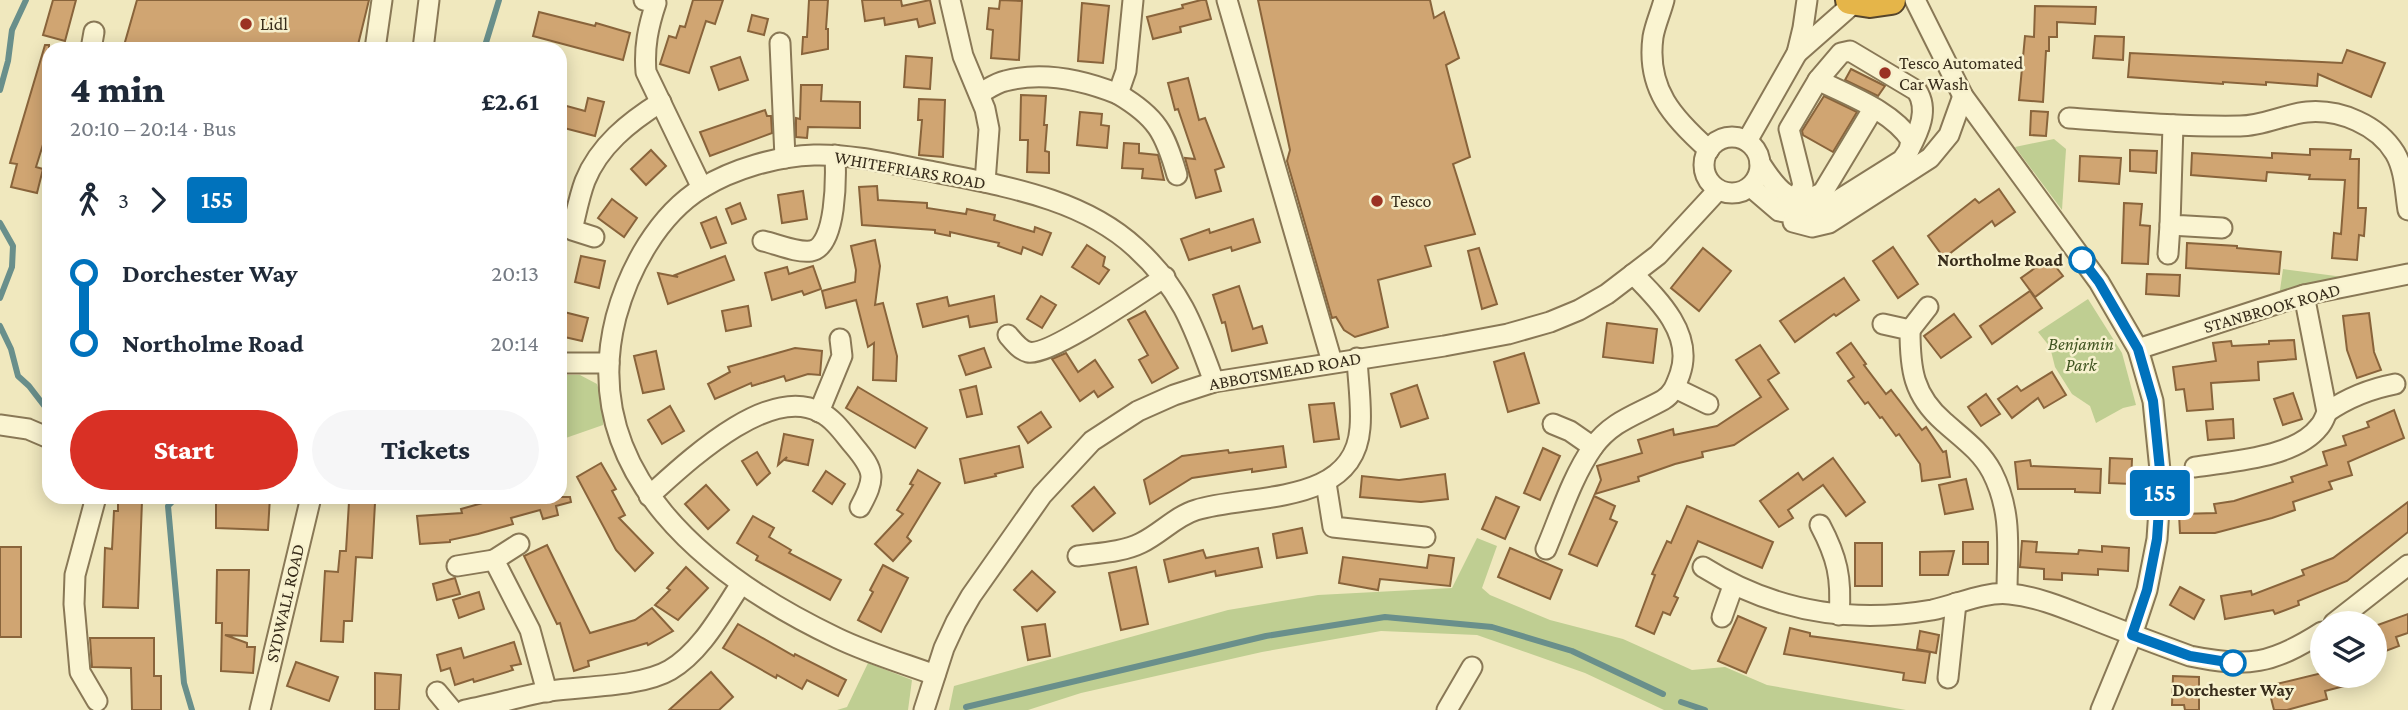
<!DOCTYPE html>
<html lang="en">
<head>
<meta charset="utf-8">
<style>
  body { margin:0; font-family:"Crimson Pro",serif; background:#f6f6f7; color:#1f2937; height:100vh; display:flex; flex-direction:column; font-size:26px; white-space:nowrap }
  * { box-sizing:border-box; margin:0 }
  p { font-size:23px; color:#747a83 }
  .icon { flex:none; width:38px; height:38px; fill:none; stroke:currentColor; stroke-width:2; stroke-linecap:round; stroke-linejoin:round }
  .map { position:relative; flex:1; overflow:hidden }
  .details { position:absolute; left:42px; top:42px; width:525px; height:462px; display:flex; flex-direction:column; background:#fff; border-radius:21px; box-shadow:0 4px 18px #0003 }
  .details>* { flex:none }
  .badge { padding:0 14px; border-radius:5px; font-size:24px; line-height:46px }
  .buttons { position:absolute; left:2310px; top:611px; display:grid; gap:14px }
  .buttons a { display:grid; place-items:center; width:77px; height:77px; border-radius:50%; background:#fff; box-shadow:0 4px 18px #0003; font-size:35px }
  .map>.badge { position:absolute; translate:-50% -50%; box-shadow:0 0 0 4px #fff }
  .legs { display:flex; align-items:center; gap:10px; height:77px; padding:0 28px; font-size:23px }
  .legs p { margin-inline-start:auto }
  .head { display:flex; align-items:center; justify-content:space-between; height:119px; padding:0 28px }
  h1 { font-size:38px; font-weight:800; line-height:52px }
  .action { display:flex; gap:14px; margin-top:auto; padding:14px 28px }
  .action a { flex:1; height:80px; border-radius:42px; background:#d93025; color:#fff; font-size:28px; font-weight:800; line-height:80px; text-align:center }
  .action a+a { background:#f6f6f7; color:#1f2937 }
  ul { padding:0 28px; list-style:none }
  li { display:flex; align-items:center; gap:24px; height:70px; font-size:26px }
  li i { display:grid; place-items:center; width:10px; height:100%; margin:0 9px; background:currentColor }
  li i::after { content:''; width:18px; height:18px; margin:-9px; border:5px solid; border-radius:50%; background:#fff }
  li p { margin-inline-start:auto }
  li:first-child i { background:linear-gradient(#0000 50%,currentColor 0) }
  li:last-child i { background:linear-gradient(currentColor 50%,#0000 0) }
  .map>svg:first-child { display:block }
  .green { fill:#bfce92 }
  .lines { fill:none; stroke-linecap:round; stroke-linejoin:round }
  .stream { stroke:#698f8b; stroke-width:6 }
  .building { fill:#d0a572; stroke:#89643b; stroke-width:2 }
  .minor-casing { stroke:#897856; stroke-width:23 }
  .highway-casing { stroke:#56452b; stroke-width:32 }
  .minor { stroke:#faf4d1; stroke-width:19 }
  .highway { stroke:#e5b549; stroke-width:28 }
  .line-1-casing { stroke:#fff; stroke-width:16 }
  .line-1 { stroke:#0072bc; stroke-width:10 }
  .poi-dot { fill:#9b3223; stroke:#f7f1ce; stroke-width:2.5 }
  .stop-1-dot { fill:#fff; stroke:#0072bc; stroke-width:3.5 }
  .labels { text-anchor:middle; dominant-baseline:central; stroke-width:5; stroke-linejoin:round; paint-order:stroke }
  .poi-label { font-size:18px; fill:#382d1b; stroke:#f7f1ce; text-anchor:start }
  .street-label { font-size:18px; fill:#382d1b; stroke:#f7f1ce }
  .stop-label { font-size:18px; font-weight:bold; fill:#382d1b; stroke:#f7f1ce; text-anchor:end }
  .park-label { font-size:18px; font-style:italic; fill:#415521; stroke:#f7f1ce }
</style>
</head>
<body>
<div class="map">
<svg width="2408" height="710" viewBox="0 0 2408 710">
  <rect width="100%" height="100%" fill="#f0e8be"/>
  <g class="green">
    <polygon points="2054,139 2066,149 2062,210 2015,147"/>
    <polygon points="2283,269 2374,281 2278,304"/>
    <polygon points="2088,299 2122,353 2136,405 2123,408 2096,423 2090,406 2072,394 2055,367 2050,347 2038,332"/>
    <polygon points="560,375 580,375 597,384 603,403 603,425 560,440"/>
    <polygon points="1477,538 1497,546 1482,588 1490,595 1550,620 1623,639 1692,670 1725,667 1767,685 1906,710 1664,710 1585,673 1477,635 1381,631 1262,652 1081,693 1028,710 949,710 954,686 1228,610 1318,595 1452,588"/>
    <polygon points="868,663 912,680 908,710 837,710 847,707"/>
  </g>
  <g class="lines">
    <g class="stream">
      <polyline points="484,49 499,0"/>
      <polyline points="0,90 8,61 12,30 26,0"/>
      <polyline points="0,223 13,246 12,267 0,298"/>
      <polyline points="0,326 11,349 18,376 29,386 49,412"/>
      <polyline points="177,497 168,506 184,683 192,710"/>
      <polyline points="1681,702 1705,710"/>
      <polyline points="966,707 1266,636 1385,617 1492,627 1572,651 1663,694"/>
    </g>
  </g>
  <g class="building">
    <polygon points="53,0 76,0 65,41 43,35"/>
    <polygon points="137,0 369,0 357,49 123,49"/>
    <polygon points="693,0 723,0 715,24 706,21 689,73 660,64 669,36 676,38 680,26 685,27"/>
    <polygon points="809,0 828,0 826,29 828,29 828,49 802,54 803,37 807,37"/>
    <polygon points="862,0 901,0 902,6 930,0 935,23 919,27 917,19 885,25 884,18 865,21"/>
    <polygon points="1000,0 1022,1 1019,60 991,58 993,30 987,29 989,8 999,9"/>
    <polygon points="1201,0 1206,0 1211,19 1180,27 1181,32 1153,39 1147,17 1183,8 1182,5"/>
    <polygon points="1258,0 1430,0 1434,18 1444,12 1459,58 1446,65 1470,157 1453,164 1475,234 1425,246 1431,266 1378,280 1388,327 1355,337 1344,330 1336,317 1332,318 1287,161 1290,150"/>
    <polygon points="1082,3 1109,6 1103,63 1078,61"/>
    <polygon points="2035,6 2096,7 2095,24 2057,22 2057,37 2049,37 2049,51 2046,51 2043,102 2019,100 2025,36 2034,37"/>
    <polygon points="539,12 595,26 596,23 630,33 623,60 533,36"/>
    <polygon points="752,15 768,19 764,35 748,31"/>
    <polygon points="2095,36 2124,37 2123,60 2093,58"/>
    <polygon points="45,45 49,45 49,125 36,167 43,169 37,193 11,187 17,164 10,163"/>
    <polygon points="2347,50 2385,63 2371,97 2318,74 2317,86 2266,82 2266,85 2223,82 2223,84 2128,77 2130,53 2342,63"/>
    <polygon points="906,56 932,58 930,89 904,87"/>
    <polygon points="740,57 748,80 719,90 711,67"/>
    <polygon points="1851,69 1885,86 1878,96 1845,80"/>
    <polygon points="1188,78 1199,120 1205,118 1224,167 1215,170 1221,191 1196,198 1185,158 1195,159 1178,109 1175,110 1168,83"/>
    <polygon points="801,85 822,85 821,101 860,102 860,128 808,127 807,138 796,137 796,118 800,119"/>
    <polygon points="1021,95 1046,96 1044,125 1047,125 1045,151 1049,152 1049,173 1027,172 1028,140 1020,140"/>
    <polygon points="1824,96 1857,112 1833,152 1803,135 1802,131"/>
    <polygon points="588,98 604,102 595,136 560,127 563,105 585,111"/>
    <polygon points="919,99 945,100 943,157 919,155 922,120 918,120"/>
    <polygon points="765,110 767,116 771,116 772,133 710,156 700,132"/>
    <polygon points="2031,111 2048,112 2046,136 2030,135"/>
    <polygon points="1080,112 1102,114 1101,125 1109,126 1107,148 1077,145"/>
    <polygon points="1124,143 1139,144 1139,153 1158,155 1164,180 1142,178 1143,169 1122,168"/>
    <polygon points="2310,149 2351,150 2350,159 2359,159 2358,208 2366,208 2364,236 2359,235 2357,260 2332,258 2334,233 2341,234 2345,180 2309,179 2310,175 2267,172 2266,181 2191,175 2192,153 2272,158 2272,153 2310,155"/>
    <polygon points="651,150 666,166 646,185 631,169"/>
    <polygon points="2130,150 2157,151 2156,173 2130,171"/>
    <polygon points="2080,156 2121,158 2119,184 2079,181"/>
    <polygon points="877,186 878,200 927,203 927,208 966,214 967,209 995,215 994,220 1034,232 1035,227 1051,233 1042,255 1023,247 1021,254 998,246 999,243 950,232 950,236 935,233 935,230 862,225 859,187"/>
    <polygon points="1999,189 2015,212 1995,226 1992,221 1944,258 1928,236 1975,199 1979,203"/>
    <polygon points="803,191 807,219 782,223 778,195"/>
    <polygon points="612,199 637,218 624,237 598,218"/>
    <polygon points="740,203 746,219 732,224 726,209"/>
    <polygon points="2124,203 2142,204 2140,225 2150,226 2148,264 2122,263"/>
    <polygon points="716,217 726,243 711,248 701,223"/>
    <polygon points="1253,219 1260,242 1232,251 1231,247 1189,260 1181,239 1209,229 1210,233"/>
    <polygon points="875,240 880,266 875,305 883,303 897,356 896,381 873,380 874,343 868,347 856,300 826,308 822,291 855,282 856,270 851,246"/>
    <polygon points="2187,243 2237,246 2237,248 2281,252 2279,274 2186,268"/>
    <polygon points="1087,245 1105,257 1103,266 1109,270 1099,284 1072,267"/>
    <polygon points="1893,247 1918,284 1898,298 1873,261"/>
    <polygon points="1479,248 1497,304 1482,309 1468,251"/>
    <polygon points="1703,248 1731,271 1699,311 1671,288"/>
    <polygon points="581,256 605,261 599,288 575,282"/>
    <polygon points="725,256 734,280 668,304 658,273 678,277 675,275"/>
    <polygon points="2049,258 2063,276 2035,297 2021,278"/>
    <polygon points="813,266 821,289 804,295 802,291 772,300 765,273 787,267 789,274"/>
    <polygon points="2147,274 2180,275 2179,296 2146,294"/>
    <polygon points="1844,278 1859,300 1836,316 1834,314 1795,342 1780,321"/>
    <polygon points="1239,286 1253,329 1262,326 1267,343 1232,351 1225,322 1222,323 1213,295"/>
    <polygon points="2030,291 2042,308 1992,344 1980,326"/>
    <polygon points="994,296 997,322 970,327 968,316 923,327 917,304 947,297 949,306"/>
    <polygon points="1041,296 1056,305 1042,328 1027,319"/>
    <polygon points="748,306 751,326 726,331 722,311"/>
    <polygon points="1145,311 1178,368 1152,383 1139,360 1148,355 1128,320"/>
    <polygon points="564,312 588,318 582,341 560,336"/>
    <polygon points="2369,313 2374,352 2381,370 2357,378 2347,350 2343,316"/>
    <polygon points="1954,314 1971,337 1941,358 1924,336"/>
    <polygon points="1607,323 1657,329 1653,363 1603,357"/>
    <polygon points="2294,340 2296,359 2258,362 2259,380 2211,383 2213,409 2187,411 2184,389 2176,390 2173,367 2216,361 2213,343 2231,341 2232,346 2269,344 2269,341"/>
    <polygon points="1851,343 1866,364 1864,365 1886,394 1891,390 1922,430 1926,427 1943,452 1946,451 1950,477 1922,481 1920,464 1899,434 1896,436 1882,417 1880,418 1868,402 1865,404 1848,381 1854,377 1837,353"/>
    <polygon points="1760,345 1779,373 1768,380 1788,409 1734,445 1702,452 1703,457 1675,464 1638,477 1639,481 1595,494 1601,480 1597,466 1642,453 1638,440 1673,429 1674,435 1717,426 1761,397 1736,360"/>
    <polygon points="795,348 822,351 820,375 808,374 786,381 784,376 752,386 751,383 715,399 708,384 730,372 728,367"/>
    <polygon points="984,348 991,367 966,375 959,356"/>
    <polygon points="656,351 664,389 643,393 634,356"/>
    <polygon points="1066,353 1078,372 1095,360 1113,387 1098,397 1094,391 1080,401 1052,359"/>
    <polygon points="1524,353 1539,403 1508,412 1494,362"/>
    <polygon points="2052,372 2066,395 2044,408 2038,398 2012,418 1998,399 2017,386 2021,391"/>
    <polygon points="1417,385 1428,418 1401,427 1391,394"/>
    <polygon points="976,386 982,414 967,417 960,390"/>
    <polygon points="858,387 927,428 915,448 846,408"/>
    <polygon points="2293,393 2302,419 2283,425 2274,399"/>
    <polygon points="1986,394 2000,414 1981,426 1968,407"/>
    <polygon points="1334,403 1339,439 1314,442 1309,405"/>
    <polygon points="670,406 684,431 662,444 648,420"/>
    <polygon points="2394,410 2404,438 2348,462 2352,475 2329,482 2332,489 2293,502 2295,510 2272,518 2215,533 2180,533 2179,514 2216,513 2214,504 2234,501 2293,482 2291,477 2327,465 2323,452 2346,445 2343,436 2369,427 2367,422"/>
    <polygon points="1041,412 1051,427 1028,443 1018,427"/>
    <polygon points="2233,419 2234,438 2208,440 2206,421"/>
    <polygon points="784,434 813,440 808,465 785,460 787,457 778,465"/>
    <polygon points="1019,446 1023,467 995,474 996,476 965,483 960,459"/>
    <polygon points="1283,446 1286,467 1252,472 1252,469 1192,478 1150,504 1144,480 1182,456 1228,450 1229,453"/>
    <polygon points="1543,448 1560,456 1540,500 1524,493"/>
    <polygon points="757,452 770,473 757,485 742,461"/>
    <polygon points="1833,458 1865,502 1846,516 1823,485 1788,510 1793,518 1779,527 1760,501 1798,473 1803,480"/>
    <polygon points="2110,458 2132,459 2131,484 2109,483"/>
    <polygon points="2030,460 2031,466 2101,469 2100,493 2075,492 2075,489 2018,489 2015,462"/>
    <polygon points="601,463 616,489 612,491 625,515 619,518 653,553 635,571 616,550 577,477"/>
    <polygon points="918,470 940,483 907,537 911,541 893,561 875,544 903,514 897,510 913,485 910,484"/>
    <polygon points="826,471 845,484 832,504 813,491"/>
    <polygon points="1445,474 1448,499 1421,502 1360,497 1362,476 1399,480"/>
    <polygon points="1966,479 1973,509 1945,514 1939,485"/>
    <polygon points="706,485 729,510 708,529 685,504"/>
    <polygon points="1094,487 1115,513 1093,531 1072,506"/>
    <polygon points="1594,496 1615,506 1610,519 1617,522 1597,566 1569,554"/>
    <polygon points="216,497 270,497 268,530 216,528"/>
    <polygon points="504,497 570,497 571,502 556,506 558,515 543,519 540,510 511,518 513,524 478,534 450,540 450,542 420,544 417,516 462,513 461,509"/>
    <polygon points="1496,497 1519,507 1505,539 1482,529"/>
    <polygon points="118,500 142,501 138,608 103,607 105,548 112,549 114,511 118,511"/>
    <polygon points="349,502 375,503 372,558 356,557 352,621 344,621 343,642 321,641 325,571 338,572 340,551 346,551"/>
    <polygon points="2408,502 2408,532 2347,581 2298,601 2299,605 2275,614 2273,610 2225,619 2221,596 2251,591 2252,595 2304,575 2302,570 2333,558"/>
    <polygon points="1687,506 1773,542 1762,568 1698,541 1674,596 1678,598 1670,615 1663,612 1654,634 1636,626 1655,575 1652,574 1667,541 1671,543"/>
    <polygon points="753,516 774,528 769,537 791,550 789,553 841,580 830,600 756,560 758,556 737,543"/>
    <polygon points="1302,528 1307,553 1277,558 1273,534"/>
    <polygon points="2022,541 2037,542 2036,552 2078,554 2079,550 2102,552 2102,546 2129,548 2128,571 2098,569 2098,575 2062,573 2062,580 2044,579 2044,569 2020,567"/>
    <rect x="1963" y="542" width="25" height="22"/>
    <rect x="1855" y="543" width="27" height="43"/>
    <polygon points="547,545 590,633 635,620 652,608 673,631 648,645 647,643 588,661 589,666 574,671 560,623 557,624 524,556"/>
    <rect x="0" y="547" width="21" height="90"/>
    <polygon points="1258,548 1262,567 1216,576 1215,571 1169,582 1164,560 1203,550 1206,558"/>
    <polygon points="1510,548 1562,570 1550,599 1498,577"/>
    <polygon points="1954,551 1948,575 1920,575 1920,552"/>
    <polygon points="1429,555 1454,558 1450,586 1380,579 1378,590 1339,583 1343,557 1427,568"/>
    <polygon points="883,565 908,578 881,632 858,620 873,592 870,590"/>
    <polygon points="686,567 708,588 678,620 655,605 670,590 667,588"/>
    <polygon points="1136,567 1148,624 1121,630 1109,573"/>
    <polygon points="217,570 249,570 247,636 225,635 247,643 247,647 255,647 253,673 221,671 222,623 216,623"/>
    <polygon points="1032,571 1055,592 1037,611 1014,590"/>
    <polygon points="455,578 460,594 437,600 433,584"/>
    <polygon points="2180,587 2204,600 2194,619 2170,605"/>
    <polygon points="479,592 484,609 459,618 453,600"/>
    <polygon points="2408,614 2408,633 2396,637 2399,646 2375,655 2375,626"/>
    <polygon points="1738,616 1766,628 1746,673 1718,661"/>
    <polygon points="738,624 794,656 795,654 846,680 838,696 807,680 802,689 777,675 776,678 723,648"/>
    <polygon points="1045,624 1050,656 1028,660 1022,627"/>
    <polygon points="1790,628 1810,633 1810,636 1930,652 1925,683 1903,680 1904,673 1784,654"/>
    <polygon points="1920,631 1939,635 1936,653 1917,649"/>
    <polygon points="90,638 154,638 154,676 161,676 161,710 132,710 131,668 92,667"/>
    <polygon points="514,642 521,664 511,666 513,670 474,682 473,679 455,685 450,668 441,671 437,655 461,648 464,658"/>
    <polygon points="296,662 338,677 329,701 287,686"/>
    <polygon points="711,672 733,697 719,710 669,710"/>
    <polygon points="375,673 401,675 399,710 375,710"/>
    <polygon points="2322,673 2322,676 2363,676 2364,681 2325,691 2327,699 2287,710 2274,710 2268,686"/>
    <polygon points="2173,676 2199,677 2199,710 2185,710 2184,705 2172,705"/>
  </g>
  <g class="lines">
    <defs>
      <g id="minor">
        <path d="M 644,0 L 656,3 C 648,27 644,47 646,72 L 702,188"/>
        <polyline points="950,0 963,56 985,109 989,129 985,182"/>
        <polyline points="1227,0 1332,362"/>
        <path d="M 1664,0 C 1661,12 1655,25 1653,37 C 1646,89 1673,118 1709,150"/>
        <polyline points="1915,0 1963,96 2099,282 2138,349 2153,401 2161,480 2157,539 2147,590 2132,635 2101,710"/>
        <polyline points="780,43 785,158"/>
        <polyline points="91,49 94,32"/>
        <polyline points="375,49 382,0"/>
        <polyline points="423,49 429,0"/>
        <polyline points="1797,53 1855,2"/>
        <path d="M 1818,80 L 1841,53 L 1850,51 L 1917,91 C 1929,110 1919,131 1909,150"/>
        <path d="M 980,93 C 988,89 996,83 1005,81 C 1043,71 1083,80 1118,94 L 1126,71 L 1133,0"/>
        <path d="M 1118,94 C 1157,117 1165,133 1177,175"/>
        <path d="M 2069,118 C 2126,122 2183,127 2240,126 C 2263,126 2285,114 2307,112 C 2340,109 2378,125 2395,153 C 2405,170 2405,192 2408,210"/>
        <polyline points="2173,125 2170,225 2222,228"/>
        <circle cx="1732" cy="165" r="28"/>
        <polyline points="1747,141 1797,53 1803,28 1807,0"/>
        <path d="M 1760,163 C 1776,188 1792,211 1823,192 L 1873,109"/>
        <path d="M 1751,187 L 1779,211 L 1808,216 L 1832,204 L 1902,160 L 1909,150 L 1911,140 C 1891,110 1849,96 1818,80 L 1789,129 L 1803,185 L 1799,194 L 1792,197"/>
        <polyline points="1793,222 1812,227 1829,223 1930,158 1949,135 1963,96"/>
        <path d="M 594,237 L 572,230 C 576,214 579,197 585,181 C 599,146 629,122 661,102"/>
        <path d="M 763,241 C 777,244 796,253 811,251 C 837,247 836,175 835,155"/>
        <polyline points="2168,254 2170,225"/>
        <path d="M 1883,324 L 1910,330 C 1910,369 1913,395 1944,422 C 1962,438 1981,451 1992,472 C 2013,513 2007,550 2007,593"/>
        <polyline points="1910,330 1928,307"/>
        <path d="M 1008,335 C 1014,342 1020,350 1028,352 C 1049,357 1143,291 1165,277"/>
        <polyline points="2138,349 2304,295 2408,274"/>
        <polyline points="560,363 609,363"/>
        <polyline points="1675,388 1708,404"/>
        <polyline points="819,412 842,356 840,339"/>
        <path d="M 2327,412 C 2349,397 2369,389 2395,384"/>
        <polyline points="1553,424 1570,431 1593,447"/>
        <polyline points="0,425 28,429 49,438"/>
        <path d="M 2195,467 C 2231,461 2295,458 2319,427 C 2323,423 2325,417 2327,412 L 2304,295"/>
        <polyline points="1326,483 1333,527 1425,537"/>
        <path d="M 649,496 C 685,464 767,384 820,412 C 834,419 844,434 854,446 C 875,471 876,478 860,507"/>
        <polyline points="96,497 75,575 74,604 80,672 97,701"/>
        <path d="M 1820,525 C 1837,557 1842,578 1839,615"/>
        <polyline points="519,544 494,560 530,630 547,692"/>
        <path d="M 1546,549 C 1560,516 1572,477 1593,447 C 1612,421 1636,415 1663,400 C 1673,394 1676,385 1680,374 C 1694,334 1658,299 1633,274"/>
        <path d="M 1078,556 C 1099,553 1123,552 1141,543 C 1160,534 1176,516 1196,510 C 1250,493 1354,507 1360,428 C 1362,406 1358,381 1357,358"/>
        <polyline points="457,566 494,560"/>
        <path d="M 1703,567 C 1773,611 1851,624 1932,610 C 1957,605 1984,591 2010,594 C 2041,597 2071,611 2100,622 C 2130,634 2160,645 2190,656 C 2248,668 2272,664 2322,632"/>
        <polyline points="1722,617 1733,586"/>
        <polyline points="2334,623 2408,565"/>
        <path d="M 935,675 C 902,663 868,653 837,638 C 711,578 576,474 616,317 C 629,269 658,215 702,188 C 733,169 777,156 814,155 C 853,154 892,164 930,171 C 1001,186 1081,197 1136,248 C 1181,289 1194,327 1214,382"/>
        <polyline points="1948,678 1956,603"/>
        <polyline points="437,692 452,710"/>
        <polyline points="260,710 311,497"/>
        <path d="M 465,710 C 493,705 521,696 549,691 C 583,686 641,687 670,670 C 701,652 721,614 741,584"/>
        <polyline points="924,710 944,648 956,622 971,596 1042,495 1092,441 1138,411 1174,395 1214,382 1444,346 1508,334 1550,322 1579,310 1607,294 1658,255 1718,190"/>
        <polyline points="1447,710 1472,667"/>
      </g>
      <polyline id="highway" points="1850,0 1870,3 1891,0"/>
    </defs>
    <use href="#minor" class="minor-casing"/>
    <use href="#highway" class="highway-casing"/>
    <use href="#minor" class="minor"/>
    <use href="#highway" class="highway"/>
  </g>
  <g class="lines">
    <defs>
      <polyline id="line-1" points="2082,260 2099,282 2138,349 2153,401 2161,480 2157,539 2147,590 2132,635 2190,656 2233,663"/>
    </defs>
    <use href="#line-1" class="line-1-casing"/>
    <use href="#line-1" class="line-1"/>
  </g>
  <g class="poi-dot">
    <circle cx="246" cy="24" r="7"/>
    <circle cx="1885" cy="73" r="7"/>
    <circle cx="1377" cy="201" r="7"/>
  </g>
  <g class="stop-1-dot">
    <circle cx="2082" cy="260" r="12"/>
    <circle cx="2233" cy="663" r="12"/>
  </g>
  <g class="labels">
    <g class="poi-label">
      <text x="260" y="24">Lidl</text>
      <text x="1899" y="63">Tesco Automated<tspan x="1899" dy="21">Car Wash</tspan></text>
      <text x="1391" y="201">Tesco</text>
    </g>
    <g class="street-label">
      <text transform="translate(910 170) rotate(10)">WHITEFRIARS ROAD</text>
      <text transform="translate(2272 308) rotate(-16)">STANBROOK ROAD</text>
      <text transform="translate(1285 371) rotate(-10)">ABBOTSMEAD ROAD</text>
      <text transform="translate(285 603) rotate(-77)">SYDWALL ROAD</text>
    </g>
    <g class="stop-label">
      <text x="2063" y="260">Northolme Road</text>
      <text x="2233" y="690" text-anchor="middle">Dorchester Way</text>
    </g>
    <g class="park-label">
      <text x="2081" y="344">Benjamin<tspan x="2081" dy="21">Park</tspan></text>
    </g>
  </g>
</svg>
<div class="buttons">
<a><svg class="icon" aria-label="layers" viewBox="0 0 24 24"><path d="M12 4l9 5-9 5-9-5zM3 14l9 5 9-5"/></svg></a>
</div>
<b class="badge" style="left:2160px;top:493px;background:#0072bc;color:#fff">155</b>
<section class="details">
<div class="head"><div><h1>4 min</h1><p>20:10 – 20:14 · Bus</p></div><b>£2.61</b></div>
<div class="legs"><svg class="icon" aria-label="walk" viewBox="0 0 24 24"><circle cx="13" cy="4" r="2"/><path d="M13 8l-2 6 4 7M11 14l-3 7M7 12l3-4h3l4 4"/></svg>3<svg class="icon" aria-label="forward" viewBox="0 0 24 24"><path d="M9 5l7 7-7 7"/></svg><b class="badge" style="background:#0072bc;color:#fff">155</b></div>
<ul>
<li><i style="color:#0072bc"></i><b>Dorchester Way</b><p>20:13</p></li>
<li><i style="color:#0072bc"></i><b>Northolme Road</b><p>20:14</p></li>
</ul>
<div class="action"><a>Start</a><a>Tickets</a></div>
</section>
</div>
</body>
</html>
